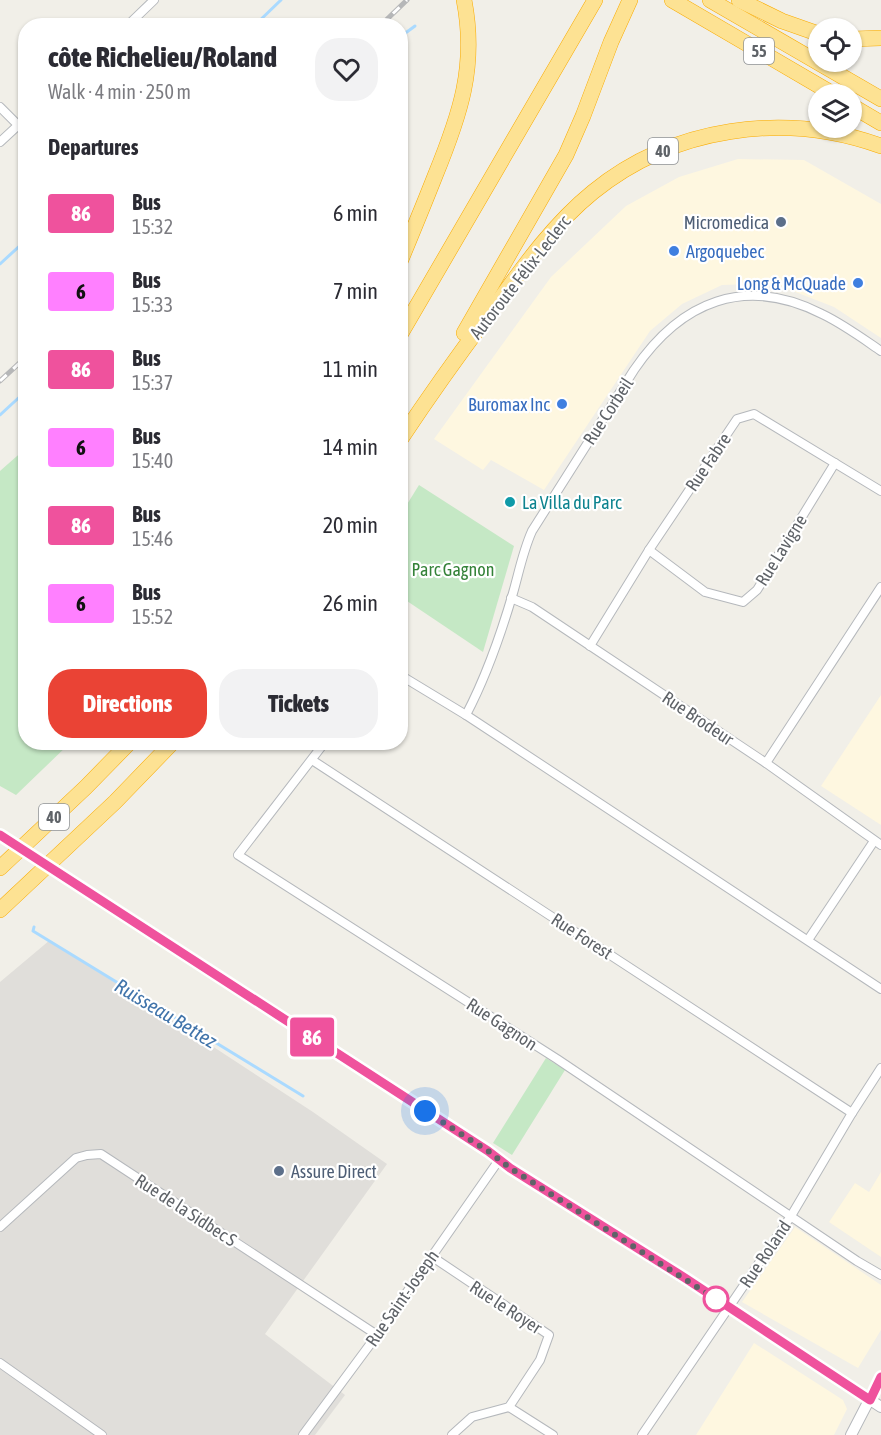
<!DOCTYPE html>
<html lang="en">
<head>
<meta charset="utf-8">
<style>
  body { margin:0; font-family:"Asap Condensed",sans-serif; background:#f2f2f3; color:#2b2b33; height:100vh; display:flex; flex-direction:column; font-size:22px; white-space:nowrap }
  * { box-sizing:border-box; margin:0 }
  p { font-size:20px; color:#7c7c81 }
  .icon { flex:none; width:33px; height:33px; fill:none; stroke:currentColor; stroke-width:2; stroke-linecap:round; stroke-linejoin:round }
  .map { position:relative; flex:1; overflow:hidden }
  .sheet { position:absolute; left:18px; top:18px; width:390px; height:732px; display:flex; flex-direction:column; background:#fff; border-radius:24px; box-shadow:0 2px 4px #0004 }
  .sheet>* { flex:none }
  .badge { padding:0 12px; border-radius:4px; font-size:21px; line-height:39px }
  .controls { position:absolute; left:808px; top:18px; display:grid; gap:12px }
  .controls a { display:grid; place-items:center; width:54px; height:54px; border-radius:50%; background:#fff; box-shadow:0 2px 4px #0004; font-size:30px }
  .you { position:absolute; width:30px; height:30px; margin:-15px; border:4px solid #fff; border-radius:50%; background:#1a73e8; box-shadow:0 0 0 9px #1a73e833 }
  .map>.badge { position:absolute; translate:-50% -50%; box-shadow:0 0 0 3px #fff }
  h2 { padding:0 30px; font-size:22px; line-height:54px }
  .round { display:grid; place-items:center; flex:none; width:63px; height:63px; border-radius:24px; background:#f2f2f3 }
  .summary { display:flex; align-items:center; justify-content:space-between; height:102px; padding:0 30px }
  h1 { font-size:28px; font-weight:800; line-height:45px }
  .button { display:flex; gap:12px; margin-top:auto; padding:12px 30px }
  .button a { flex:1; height:69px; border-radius:24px; background:#ea4335; color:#fff; font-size:24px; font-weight:800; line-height:69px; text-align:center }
  .button a+a { background:#f2f2f3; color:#2b2b33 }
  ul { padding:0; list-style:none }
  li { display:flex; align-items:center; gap:18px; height:78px; padding:0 30px }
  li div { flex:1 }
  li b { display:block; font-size:22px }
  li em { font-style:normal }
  li .badge { min-width:66px; font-weight:700; text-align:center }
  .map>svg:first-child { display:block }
  .commercial { fill:#fef7e0 }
  .industrial { fill:#e0deda }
  .green { fill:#c5e8c5 }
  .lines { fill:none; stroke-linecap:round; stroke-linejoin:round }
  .stream { stroke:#aadaff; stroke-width:3 }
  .minor-casing { stroke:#b5b8bc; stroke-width:10 }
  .tertiary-casing { stroke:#b5b8bc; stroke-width:12 }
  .motorway-casing { stroke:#f9ab00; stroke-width:16 }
  .minor { stroke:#fff; stroke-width:8 }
  .tertiary { stroke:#fff; stroke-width:10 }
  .motorway { stroke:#fde293; stroke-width:15 }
  .rail-casing { stroke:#b6b7b8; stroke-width:5 }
  .rail { stroke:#fff; stroke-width:3; stroke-dasharray:9; stroke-linecap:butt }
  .tertiary-bridge-casing { stroke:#b5b8bc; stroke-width:12; stroke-linecap:butt }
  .tertiary-bridge { stroke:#fff; stroke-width:10 }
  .line-casing { stroke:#fff; stroke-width:14 }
  .line { stroke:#ef529d; stroke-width:9 }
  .walk { stroke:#5f6368; stroke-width:6; stroke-dasharray:0 10.8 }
  .service-dot { fill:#5c6f8a; stroke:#fff; stroke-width:2 }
  .shop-dot { fill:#3f7fe0; stroke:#fff; stroke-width:2 }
  .culture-dot { fill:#0f9aa8; stroke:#fff; stroke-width:2 }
  .stop-dot { fill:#fff; stroke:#ef529d; stroke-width:3 }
  .labels { text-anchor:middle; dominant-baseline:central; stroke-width:4.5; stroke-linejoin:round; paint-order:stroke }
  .shield { fill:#fff; stroke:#8f9295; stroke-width:1.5 }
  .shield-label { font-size:16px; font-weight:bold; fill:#5f6368 }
  .service-label { font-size:18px; fill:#4e5e75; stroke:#fff; text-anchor:end }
  .shop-label { font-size:18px; fill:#366cbe; stroke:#fff; text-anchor:end }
  .street-label { font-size:18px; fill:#5f6368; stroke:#fff }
  .culture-label { font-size:18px; fill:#0d838f; stroke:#fff; text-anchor:start }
  .park-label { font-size:18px; fill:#348238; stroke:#fff }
  .water-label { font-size:20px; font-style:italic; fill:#4174aa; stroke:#fff }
</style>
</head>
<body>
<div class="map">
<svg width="881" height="1435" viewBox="0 0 881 1435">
  <rect width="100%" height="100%" fill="#f1efe8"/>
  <g class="commercial">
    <polygon points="738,159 804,160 881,204 881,338 834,307 780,286 752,284 722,285 682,304 650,331 544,490 491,460 483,470 434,439 551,277 626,206 679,177"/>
    <polygon points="881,695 881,825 821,786"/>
    <polygon points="881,1172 881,1257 829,1222 855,1183 869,1192"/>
    <polygon points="795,1227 881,1285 881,1330 858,1368 742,1302"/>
    <polygon points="754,1343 843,1400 847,1409 834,1435 696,1435"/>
  </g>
  <polygon class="industrial" points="50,940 313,1112 387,1164 265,1334 345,1395 315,1435 0,1435 0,982"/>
  <g class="green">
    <polygon points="25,449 26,742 70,743 16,795 0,786 0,471"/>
    <polygon points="419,485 514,546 483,652 401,597 401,514"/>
    <polygon points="546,1058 565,1070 512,1155 493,1143"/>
  </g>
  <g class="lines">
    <g class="stream">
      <polyline points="254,26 281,0"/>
      <polyline points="400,37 415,26"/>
      <polyline points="0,264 26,240"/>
      <polyline points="0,415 26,391"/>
      <polyline points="34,927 33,931 303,1096"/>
    </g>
    <defs>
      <g id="minor">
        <polyline points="127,26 154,0"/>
        <polyline points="0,107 18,125"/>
        <polyline points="0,142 26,118"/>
        <polyline points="649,550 705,592 743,602 757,590 835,463"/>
        <polyline points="511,598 532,607 766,763 881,845"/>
        <polyline points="590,646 649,550 737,419 754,414 881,491"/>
        <polyline points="400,675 466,715 881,989"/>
        <path d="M 466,715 C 486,677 501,634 513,593 C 519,572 523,551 532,531 L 634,370 C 681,301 745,275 822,314 C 843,324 862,338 881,351"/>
        <polyline points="325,742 238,855 557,1059 857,1261 881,1275"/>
        <polyline points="312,760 852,1113"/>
        <polyline points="766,763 881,587"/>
        <polyline points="808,940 874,841"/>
        <polyline points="0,1227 76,1158 87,1155 101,1154 377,1335"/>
        <polyline points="431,1256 549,1335 540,1360 509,1407 472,1417 452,1435"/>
        <polyline points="0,1363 102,1435"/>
        <polyline points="509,1407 553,1435"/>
        <polyline points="303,1435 377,1335 499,1160"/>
        <polyline points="642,1435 791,1216 852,1113 881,1068"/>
      </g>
      <g id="tertiary">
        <polyline points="69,879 488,1151 510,1168 685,1279 881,1407"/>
        <polyline points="851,1435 881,1377"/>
      </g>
      <g id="motorway">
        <polyline points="672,0 833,94"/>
        <polyline points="710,0 881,99"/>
        <polyline points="739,0 782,21 819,34"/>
        <polyline points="852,39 881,38"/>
        <polyline points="852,106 881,123"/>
        <path d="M 400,262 C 412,233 424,204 435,176 C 460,115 477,66 464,0"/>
        <polyline points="464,333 566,155 583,116 611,42 630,0"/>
        <polyline points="400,335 595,0"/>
        <path d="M 400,440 C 428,398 457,357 487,317 C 519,273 550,227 593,192 C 673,127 784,111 881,146"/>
        <polyline points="0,868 86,787 130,742"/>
        <polyline points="0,910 115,802 173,742"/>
      </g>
    </defs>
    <use href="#minor" class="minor-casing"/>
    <use href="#tertiary" class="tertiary-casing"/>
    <use href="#motorway" class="motorway-casing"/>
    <use href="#minor" class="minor"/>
    <use href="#tertiary" class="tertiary"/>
    <use href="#motorway" class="motorway"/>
    <defs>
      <g id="rail">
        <polyline points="380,26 407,0"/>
        <polyline points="0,381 26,357"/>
      </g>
    </defs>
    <use href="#rail" class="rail-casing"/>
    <use href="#rail" class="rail"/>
    <defs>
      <polyline id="tertiary-bridge" points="0,835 69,879"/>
    </defs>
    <use href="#tertiary-bridge" class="tertiary-bridge-casing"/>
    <use href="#tertiary-bridge" class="tertiary-bridge"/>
  </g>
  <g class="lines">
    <defs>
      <polyline id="line" points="0,835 488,1151 510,1168 685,1278 870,1400 881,1377"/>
    </defs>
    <use href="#line" class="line-casing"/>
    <use href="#line" class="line"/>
    <polyline class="walk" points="425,1111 488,1151 510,1168 716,1299"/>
  </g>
  <g class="service-dot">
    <circle cx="781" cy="222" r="6"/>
    <circle cx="279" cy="1171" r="6"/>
  </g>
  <g class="shop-dot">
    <circle cx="674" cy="251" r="6"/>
    <circle cx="858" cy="283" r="6"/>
    <circle cx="562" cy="404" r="6"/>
  </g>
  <circle class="culture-dot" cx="510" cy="502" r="6"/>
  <circle class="stop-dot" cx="716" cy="1299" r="12"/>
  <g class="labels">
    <g class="shield">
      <rect x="744" y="38" width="30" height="26" rx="4.5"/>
      <rect x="648" y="138" width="30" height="26" rx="4.5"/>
      <rect x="39" y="804" width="30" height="26" rx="4.5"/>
    </g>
    <g class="shield-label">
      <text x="759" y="51">55</text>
      <text x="663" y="151">40</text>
      <text x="54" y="817">40</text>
    </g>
    <g class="service-label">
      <text x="769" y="222">Micromedica</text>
      <text x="291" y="1171" text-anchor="start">Assure Direct</text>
    </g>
    <g class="shop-label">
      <text x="686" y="251" text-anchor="start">Argoquebec</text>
      <text x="846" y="283">Long &amp; McQuade</text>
      <text x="550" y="404">Buromax Inc</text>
    </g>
    <g class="street-label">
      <text transform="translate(520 277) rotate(-52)">Autoroute Félix-Leclerc</text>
      <text transform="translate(608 411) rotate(-57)">Rue Corbeil</text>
      <text transform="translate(708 462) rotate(-56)">Rue Fabre</text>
      <text transform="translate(781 550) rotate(-58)">Rue Lavigne</text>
      <text transform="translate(698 718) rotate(34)">Rue Brodeur</text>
      <text transform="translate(582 936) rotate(33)">Rue Forest</text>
      <text transform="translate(502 1024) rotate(33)">Rue Gagnon</text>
      <text transform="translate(186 1210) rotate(33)">Rue de la Sidbec S</text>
      <text transform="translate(765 1254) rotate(-56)">Rue Roland</text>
      <text transform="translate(402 1298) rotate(-55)">Rue Saint-Joseph</text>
      <text transform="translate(506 1307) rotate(33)">Rue le Royer</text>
    </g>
    <g class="culture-label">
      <text x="522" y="502">La Villa du Parc</text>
    </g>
    <g class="park-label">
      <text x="453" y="569">Parc Gagnon</text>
    </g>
    <g class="water-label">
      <text transform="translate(166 1013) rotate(31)">Ruisseau Bettez</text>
    </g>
  </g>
</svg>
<div class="controls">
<a><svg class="icon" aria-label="locate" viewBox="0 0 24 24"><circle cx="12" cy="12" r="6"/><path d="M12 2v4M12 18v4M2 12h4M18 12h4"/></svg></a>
<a><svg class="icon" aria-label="layers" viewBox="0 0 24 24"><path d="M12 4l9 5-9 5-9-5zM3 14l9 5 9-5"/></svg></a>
</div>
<div class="you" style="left:425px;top:1111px"></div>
<b class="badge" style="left:312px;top:1037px;background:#ef529d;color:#fff">86</b>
<section class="sheet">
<div class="summary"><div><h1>côte Richelieu/Roland</h1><p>Walk · 4 min · 250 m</p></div><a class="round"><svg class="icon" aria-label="heart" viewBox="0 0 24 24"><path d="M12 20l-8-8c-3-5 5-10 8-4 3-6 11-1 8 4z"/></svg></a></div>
<h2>Departures</h2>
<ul>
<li><span class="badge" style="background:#ef529d;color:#fff">86</span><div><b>Bus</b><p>15:32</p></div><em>6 min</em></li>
<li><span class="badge" style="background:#ff80ff;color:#111">6</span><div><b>Bus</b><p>15:33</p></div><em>7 min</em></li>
<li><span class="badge" style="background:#ef529d;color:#fff">86</span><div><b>Bus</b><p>15:37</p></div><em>11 min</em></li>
<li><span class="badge" style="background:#ff80ff;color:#111">6</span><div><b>Bus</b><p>15:40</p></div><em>14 min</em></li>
<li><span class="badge" style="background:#ef529d;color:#fff">86</span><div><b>Bus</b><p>15:46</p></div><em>20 min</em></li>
<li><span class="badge" style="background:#ff80ff;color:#111">6</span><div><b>Bus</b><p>15:52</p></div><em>26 min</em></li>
</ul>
<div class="button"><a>Directions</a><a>Tickets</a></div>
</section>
</div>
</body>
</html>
